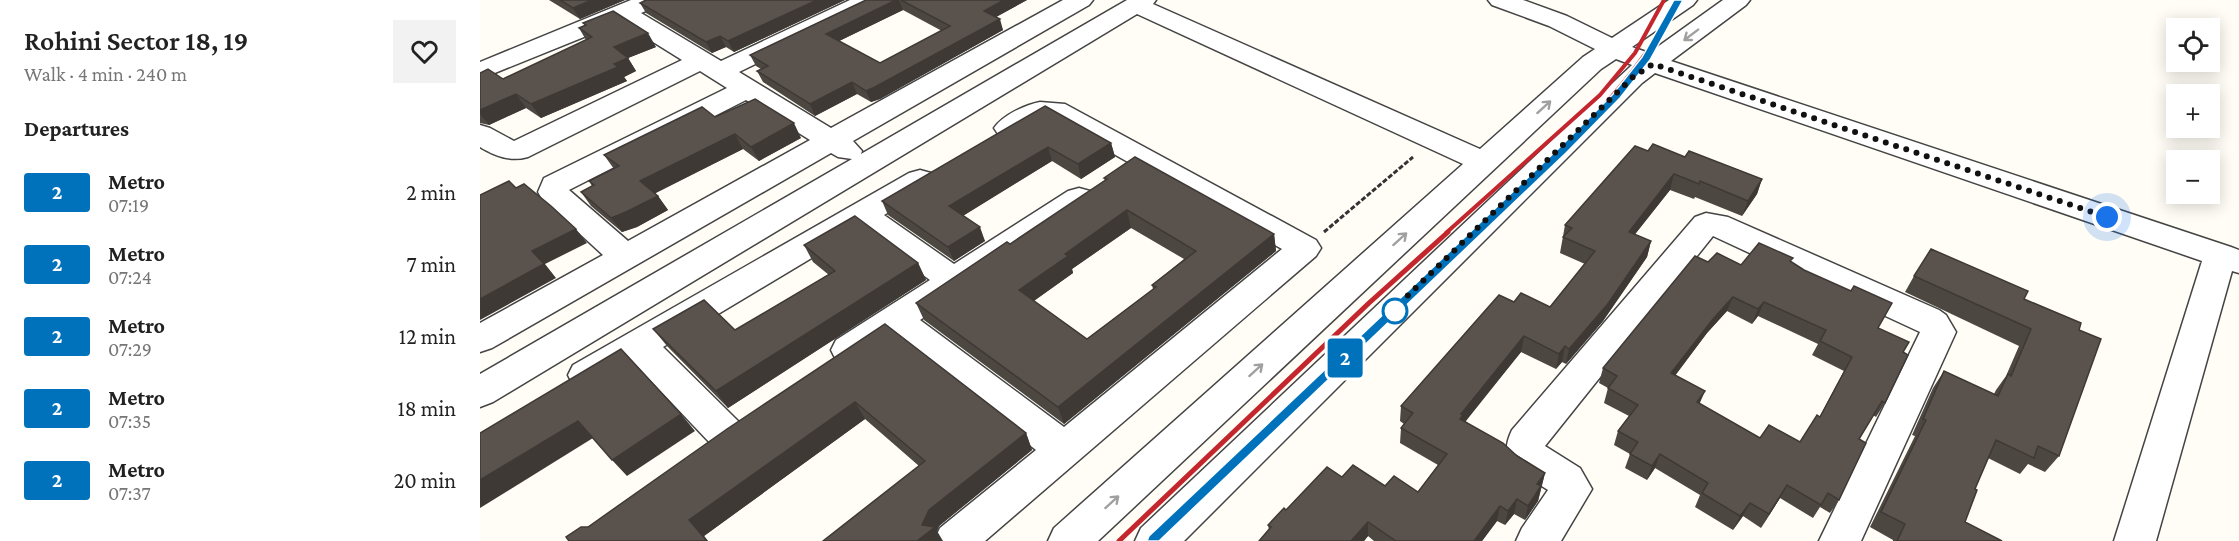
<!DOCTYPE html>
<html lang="en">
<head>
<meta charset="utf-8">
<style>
  body { margin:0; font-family:"Crimson Pro",serif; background:#f2f2f2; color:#222; height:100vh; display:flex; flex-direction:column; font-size:22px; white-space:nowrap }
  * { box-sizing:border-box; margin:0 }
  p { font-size:20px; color:#767676 }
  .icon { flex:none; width:33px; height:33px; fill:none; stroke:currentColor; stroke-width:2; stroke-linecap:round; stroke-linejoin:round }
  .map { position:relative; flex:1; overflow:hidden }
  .drawer { display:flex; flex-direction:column; background:#fff; width:480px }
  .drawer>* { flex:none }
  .badge { padding:0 12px; border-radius:4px; font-size:21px; line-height:39px }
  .buttons { position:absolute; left:1686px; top:18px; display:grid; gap:12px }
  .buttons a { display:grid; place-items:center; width:54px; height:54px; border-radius:0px; background:#fff; box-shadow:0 3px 15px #0003; font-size:30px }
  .you { position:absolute; width:30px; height:30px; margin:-15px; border:4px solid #fff; border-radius:50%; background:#1a73e8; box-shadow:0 0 0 9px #1a73e833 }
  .map>.badge { position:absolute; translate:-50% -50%; box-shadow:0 0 0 3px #fff }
  h2 { padding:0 24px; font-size:22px; line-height:54px }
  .round { display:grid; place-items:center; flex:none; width:63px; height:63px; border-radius:0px; background:#f2f2f2 }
  .headline { display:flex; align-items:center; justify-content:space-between; height:102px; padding:0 24px }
  h1 { font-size:28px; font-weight:600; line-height:45px }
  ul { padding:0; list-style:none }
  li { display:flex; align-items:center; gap:18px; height:72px; padding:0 24px }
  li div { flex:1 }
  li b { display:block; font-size:22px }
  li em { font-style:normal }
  li .badge { min-width:66px; font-weight:700; text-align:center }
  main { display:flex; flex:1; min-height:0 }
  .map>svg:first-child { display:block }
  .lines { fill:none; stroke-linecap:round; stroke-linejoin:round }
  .minor-casing { stroke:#444; stroke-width:3 }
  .path { stroke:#333; stroke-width:3; stroke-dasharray:5 2; stroke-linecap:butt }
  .minor { fill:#fff; fill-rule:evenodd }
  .rail-far1 { stroke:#c4262e; stroke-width:4 }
  .rail { stroke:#c4262e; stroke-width:5 }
  .wall { fill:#4d4742; fill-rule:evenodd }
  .shaded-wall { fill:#3f3936 }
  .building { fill:#5a524d; stroke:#3f3936; stroke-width:1.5; fill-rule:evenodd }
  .oneway { stroke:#a0a0a0 }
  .line { fill:#0072bc; stroke:#fff; stroke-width:1.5 }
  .walk { stroke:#111; stroke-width:6; stroke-dasharray:0 10.8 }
  .stop-dot { fill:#fff; stroke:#0072bc; stroke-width:3 }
</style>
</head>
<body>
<main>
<section class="drawer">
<div class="headline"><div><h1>Rohini Sector 18, 19</h1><p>Walk · 4 min · 240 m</p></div><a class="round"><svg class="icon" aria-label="heart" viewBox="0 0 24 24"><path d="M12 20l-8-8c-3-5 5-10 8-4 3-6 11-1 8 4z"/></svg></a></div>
<h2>Departures</h2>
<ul>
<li><span class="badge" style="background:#0072bc;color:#fff">2</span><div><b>Metro</b><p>07:19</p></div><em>2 min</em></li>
<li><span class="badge" style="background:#0072bc;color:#fff">2</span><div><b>Metro</b><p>07:24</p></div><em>7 min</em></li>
<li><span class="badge" style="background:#0072bc;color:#fff">2</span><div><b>Metro</b><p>07:29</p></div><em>12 min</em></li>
<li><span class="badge" style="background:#0072bc;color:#fff">2</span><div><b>Metro</b><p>07:35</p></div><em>18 min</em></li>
<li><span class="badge" style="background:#0072bc;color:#fff">2</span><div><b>Metro</b><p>07:37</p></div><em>20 min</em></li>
</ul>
</section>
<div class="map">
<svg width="1759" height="541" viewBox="0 0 1759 541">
  <rect width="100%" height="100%" fill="#fffdf5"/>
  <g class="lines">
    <defs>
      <g id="minor">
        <path d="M 151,0 L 184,0 L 180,5 L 161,13 L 241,61 L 370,0 L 401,0 L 397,5 L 259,72 L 351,128 L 583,0 L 613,0 L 609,5 L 373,141 L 382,151 L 381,154 L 647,0 L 676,0 L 673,4 L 1000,149 L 1103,57 L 1115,49 L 1069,26 L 1012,5 L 1008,0 L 1043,0 L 1087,16 L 1132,38 L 1189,0 L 1217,0 L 1213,5 L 1152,47 L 1169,53 L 1243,0 L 1270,0 L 1266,5 L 1191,61 L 1751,247 L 1759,250 L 1759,273 L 1752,271 L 1676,541 L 1634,541 L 1722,261 L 1175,73 L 1162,83 L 704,541 L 655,541 L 661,528 L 1152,65 L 1136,59 L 1121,69 L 618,541 L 568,541 L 574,528 L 983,164 L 657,14 L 13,402 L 0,407 L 0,374 L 372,159 L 358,157 L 351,153 L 12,348 L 0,352 L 0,323 L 123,255 L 62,199 L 58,192 L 64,178 L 247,88 L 220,71 L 48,157 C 30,162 15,156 0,147 L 0,125 L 10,128 L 34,141 L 202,60 L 141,22 L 0,79 L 0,62 ZM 266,100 L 330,140 L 148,241 L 89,190 Z"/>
        <path d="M 560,102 L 585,104 L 836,240 L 841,248 L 836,256 L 505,541 L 454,541 L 460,528 L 556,450 L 414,338 C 395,351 380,367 356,360 L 351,350 L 356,340 L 450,280 L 380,229 L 183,347 L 259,422 L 264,433 L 259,444 L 245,449 L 231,444 L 155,364 L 119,385 L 106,389 L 93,385 L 88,375 L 93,365 L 429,173 L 440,170 L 451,173 L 455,180 L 451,187 L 404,215 L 474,264 L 588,191 L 599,188 L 610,191 L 614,198 L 610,205 L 440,320 L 584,427 L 802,249 L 570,118 L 538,134 L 528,137 L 518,134 L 514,128 C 523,115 545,105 560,102 Z"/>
        <path d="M 1226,213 L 1248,217 L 1459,310 L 1466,315 L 1476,332 L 1381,541 L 1339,541 L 1440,332 L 1233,236 L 1065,446 L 1100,468 L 1112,489 L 1081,541 L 1036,541 L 1042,528 L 1068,490 L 1035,469 C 1024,455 1025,445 1032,430 L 1215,217 Z"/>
      </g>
    </defs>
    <use href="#minor" class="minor-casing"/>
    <polyline class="path" points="844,232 933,157"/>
    <use href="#minor" class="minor"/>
    <g class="rail-far1">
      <polyline points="966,233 1120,95 1155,53 1184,0"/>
      <path d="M 996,233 C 1071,161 1149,93 1199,0"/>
    </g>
    <g class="rail">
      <polyline points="639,541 889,303 968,232"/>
      <polyline points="674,541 998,232"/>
    </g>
  </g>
  <g class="wall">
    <polygon points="69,0 145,0 100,19"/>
    <polygon points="365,0 254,52 246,47 232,53 166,13 160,3"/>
    <path d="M 386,0 L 547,0 L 516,17 L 523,30 L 400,99 L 391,102 L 377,94 L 335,116 L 283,82 L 277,71 L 281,69 L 276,66 L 270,55 ZM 423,10 L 462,31 L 400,63 L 359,41 Z"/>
    <polygon points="103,23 176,47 148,58 156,71 144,77 147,81 61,118 46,108 9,125 0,123 0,73 23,79 106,40 99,28 105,26"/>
    <polygon points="565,106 631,143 635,157 601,179 572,161 483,216 505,241 474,261 408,215 402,201"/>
    <polygon points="235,117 321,138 279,161 263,149 175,193 178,196 188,210 157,227 142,232 111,206 101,192 112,186 109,181 134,169 124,155"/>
    <polygon points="1168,151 1205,157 1282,179 1277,194 1262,216 1215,197 1214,199 1190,190 1155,234 1171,241 1167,257 1123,321 1086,364 1082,362 1076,369 1041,352 985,421 1065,473 1058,501 1045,520 1034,514 1025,525 1017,521 1002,541 894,541 888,536 884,541 779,541 789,530 788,525 806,510 862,477 938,492 958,465 920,443 921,428 924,424 920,421 921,406 1034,302 1070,307 1105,264 1080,253 1085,225"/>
    <path d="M 624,178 L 794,234 L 796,251 L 584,424 L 444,320 L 436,303 L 530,244 L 625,181 ZM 651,228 L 704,259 L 672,285 L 673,289 L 607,339 L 554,301 L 593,273 L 592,269 Z"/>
    <polygon points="324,245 438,263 446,280 248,408 187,346 173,329 255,330 349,275 333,262"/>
    <path d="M 1228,262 L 1261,265 L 1311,262 L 1398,328 L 1423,352 L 1405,403 L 1396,417 L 1393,415 L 1379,439 L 1359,500 L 1350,513 L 1340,507 L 1333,518 L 1300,498 L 1281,528 L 1263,516 L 1253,530 L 1215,507 L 1220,495 L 1175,468 L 1167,480 L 1145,468 L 1150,454 L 1134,445 L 1138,431 L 1149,416 L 1124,403 L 1128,388 L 1119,383 L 1123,368 ZM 1247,311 L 1272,324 L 1278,316 L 1338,344 L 1332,355 L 1364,371 L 1340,416 L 1320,442 L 1280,438 L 1220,404 L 1195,375 L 1227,333 Z"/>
    <polygon points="1434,276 1544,299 1599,330 1579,456 1565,472 1548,464 1540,474 1508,458 1495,489 1485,522 1522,541 1413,541 1413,540 1390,527 1435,436 1432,435 1453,388 1464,371 1514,394 1516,390 1526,376 1539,346 1425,292"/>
    <polygon points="405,324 546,433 552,450 459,526 457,531 343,541 439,466 385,419 224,536 228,541 89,541"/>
  </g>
  <g class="shaded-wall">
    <polygon points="112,0 145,0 100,19 93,8"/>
    <polygon points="337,0 365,0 254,52 248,41"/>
    <polygon points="416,0 419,0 423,10 351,45 346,34"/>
    <polygon points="524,0 547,0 507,22 504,11"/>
    <polygon points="520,19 523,30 400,99 391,102 386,91"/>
    <polygon points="168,33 176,47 148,58 156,71 144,77 147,81 61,118 51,104 134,64 134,47"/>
    <polygon points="240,36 246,47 232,53 226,42"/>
    <polygon points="372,82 377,94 335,116 330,104"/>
    <polygon points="36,94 46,108 9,125 0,114 0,110"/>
    <polygon points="314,123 321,138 279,161 271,147"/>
    <polygon points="255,134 263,149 170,196 160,181"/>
    <polygon points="631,143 635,157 601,179 598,164"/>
    <polygon points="568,147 572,161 474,221 469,206"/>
    <polygon points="1194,174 1190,190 1145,247 1149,232"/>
    <polygon points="1282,179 1277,194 1262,216 1268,201"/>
    <polygon points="178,196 188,210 157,227 142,232 131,218"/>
    <polygon points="647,210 651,228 592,269 593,273 545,307 539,290 585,254"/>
    <polygon points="500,227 505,241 474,261 468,247"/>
    <polygon points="96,229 107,243 65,264 76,278 0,320 0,299 52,251"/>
    <polygon points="794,234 796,251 584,424 578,407"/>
    <polygon points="1171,241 1167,257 1123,321 1086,364 1089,349"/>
    <polygon points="438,263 446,280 248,408 236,391"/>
    <polygon points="1253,297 1247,311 1227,333 1186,388 1191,373 1233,319"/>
    <polygon points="1284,302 1278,316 1272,324 1278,309"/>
    <polygon points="1044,336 1041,352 982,426 981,431 981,414"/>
    <polygon points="1085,346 1082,362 1076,369 1079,354"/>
    <polygon points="1225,391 1219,405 1217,402"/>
    <polygon points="375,402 385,419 224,536 228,541 209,520"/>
    <polygon points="201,414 215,431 147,476 132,460"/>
    <polygon points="98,421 113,438 0,508 0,480"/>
    <polygon points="546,433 552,450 459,526 457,531 463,541 437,541 442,525 449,510"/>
    <polygon points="1180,454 1175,468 1167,480 1172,466"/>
    <polygon points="1065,473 1058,501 1045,520 1048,506 1057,484"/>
    <polygon points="1307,485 1300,498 1281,528 1289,514"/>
    <polygon points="1037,499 1034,514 1025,525 1028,511"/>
    <polygon points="1270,503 1263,516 1253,530 1260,516"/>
    <polygon points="1020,506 1017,521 1002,541 994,541"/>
    <polygon points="888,522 888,536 884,541 871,541"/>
  </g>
  <g class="building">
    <polygon points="80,0 112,0 93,8"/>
    <polygon points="166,0 337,0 248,41 240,36 226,42 160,3"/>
    <polygon points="386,0 416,0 346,34 400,63 470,26 421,0 524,0 504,11 520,19 395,87 386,91 372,82 330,104 277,71 288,66 270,55"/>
    <polygon points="133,11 168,33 134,47 148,58 134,64 138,67 51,104 36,94 0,110 0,73 8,69 23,79 112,37 99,28 106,25 103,23"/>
    <polygon points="275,99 314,123 271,147 255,134 160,181 178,196 146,212 131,218 101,192 114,185 109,181 139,166 124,155 222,107 235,117"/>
    <polygon points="565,106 631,143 598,164 568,147 469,206 500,227 468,247 402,201"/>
    <polygon points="1173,144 1205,157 1209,151 1282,179 1268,201 1220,181 1219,184 1194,174 1149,232 1171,241 1127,305 1089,349 1085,346 1079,354 1044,336 981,414 983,415 980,419 1023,443 1037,456 1065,473 1057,484 1061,486 1048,506 1037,499 1028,511 1020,506 994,541 916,541 888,522 871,541 779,541 791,527 788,525 804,508 806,510 847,467 862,477 873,465 905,486 914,476 938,492 967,454 921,428 933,413 921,406 1019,295 1034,302 1041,293 1070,307 1115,251 1083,237 1092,228 1085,225 1155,146 1168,151"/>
    <path d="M 655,157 L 794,234 L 578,407 L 436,303 L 527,242 L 530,244 L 627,179 L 624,178 ZM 647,210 L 716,251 L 672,285 L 676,287 L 607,339 L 539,290 L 588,256 L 585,254 Z"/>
    <polygon points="29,181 36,188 44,184 71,206 96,229 52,251 64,264 0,299 0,195"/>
    <polygon points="375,216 438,263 236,391 173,329 224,300 255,330 355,271 324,245"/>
    <path d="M 1279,243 L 1313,258 L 1310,261 L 1324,270 L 1371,291 L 1374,286 L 1412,303 L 1398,328 L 1429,342 L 1423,352 L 1428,355 L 1405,403 L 1402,401 L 1379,439 L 1386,443 L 1359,500 L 1348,493 L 1341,505 L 1307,485 L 1289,514 L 1270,503 L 1260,516 L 1222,493 L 1228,483 L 1180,454 L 1172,466 L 1150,454 L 1158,442 L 1138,431 L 1158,405 L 1128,388 L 1137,376 L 1123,368 L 1215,256 L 1228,262 L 1237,253 L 1261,265 ZM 1253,297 L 1278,309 L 1284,302 L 1346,330 L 1340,341 L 1372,357 L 1340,417 L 1337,415 L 1320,442 L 1289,425 L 1280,438 L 1217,402 L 1225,391 L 1191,373 L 1233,319 Z"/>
    <polygon points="1451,249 1548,291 1544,299 1601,323 1599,330 1621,339 1579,456 1558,446 1554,458 1516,440 1495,489 1497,490 1485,522 1522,541 1417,541 1425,524 1401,512 1446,420 1443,419 1464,371 1518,396 1528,374 1531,376 1551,329 1434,276"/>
    <polygon points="405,324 546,433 449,510 442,525 455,527 437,541 343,541 445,461 375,402 209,520 227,541 89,541 86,537 101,527 108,527 247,429"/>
    <polygon points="141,349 201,414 132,460 98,421 0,480 0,433"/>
  </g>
  <defs><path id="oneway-shaft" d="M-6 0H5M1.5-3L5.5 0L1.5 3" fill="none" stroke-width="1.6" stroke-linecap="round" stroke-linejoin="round" transform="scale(1.5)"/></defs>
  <g class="oneway">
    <use href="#oneway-shaft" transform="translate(1211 35) rotate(143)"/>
    <use href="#oneway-shaft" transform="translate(1064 107) rotate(-42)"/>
    <use href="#oneway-shaft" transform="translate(920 239) rotate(-42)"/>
    <use href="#oneway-shaft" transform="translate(776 370) rotate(-42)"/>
    <use href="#oneway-shaft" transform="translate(632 502) rotate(-42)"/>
  </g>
  <polygon class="line" points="1194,0 1203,0 1170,60 1140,98 1086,153 679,541 667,541 669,536 1078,149 1133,94 1162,57"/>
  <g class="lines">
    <polyline class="walk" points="915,311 914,309 1153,77 1173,64 1627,217"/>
  </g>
  <circle class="stop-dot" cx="915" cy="311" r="12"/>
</svg>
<div class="buttons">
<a><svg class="icon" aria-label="locate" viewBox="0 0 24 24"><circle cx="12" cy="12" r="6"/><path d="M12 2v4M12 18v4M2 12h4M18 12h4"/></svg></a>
<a>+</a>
<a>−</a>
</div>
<div class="you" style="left:1627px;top:217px"></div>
<b class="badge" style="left:865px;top:358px;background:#0072bc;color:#fff">2</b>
</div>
</main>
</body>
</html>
